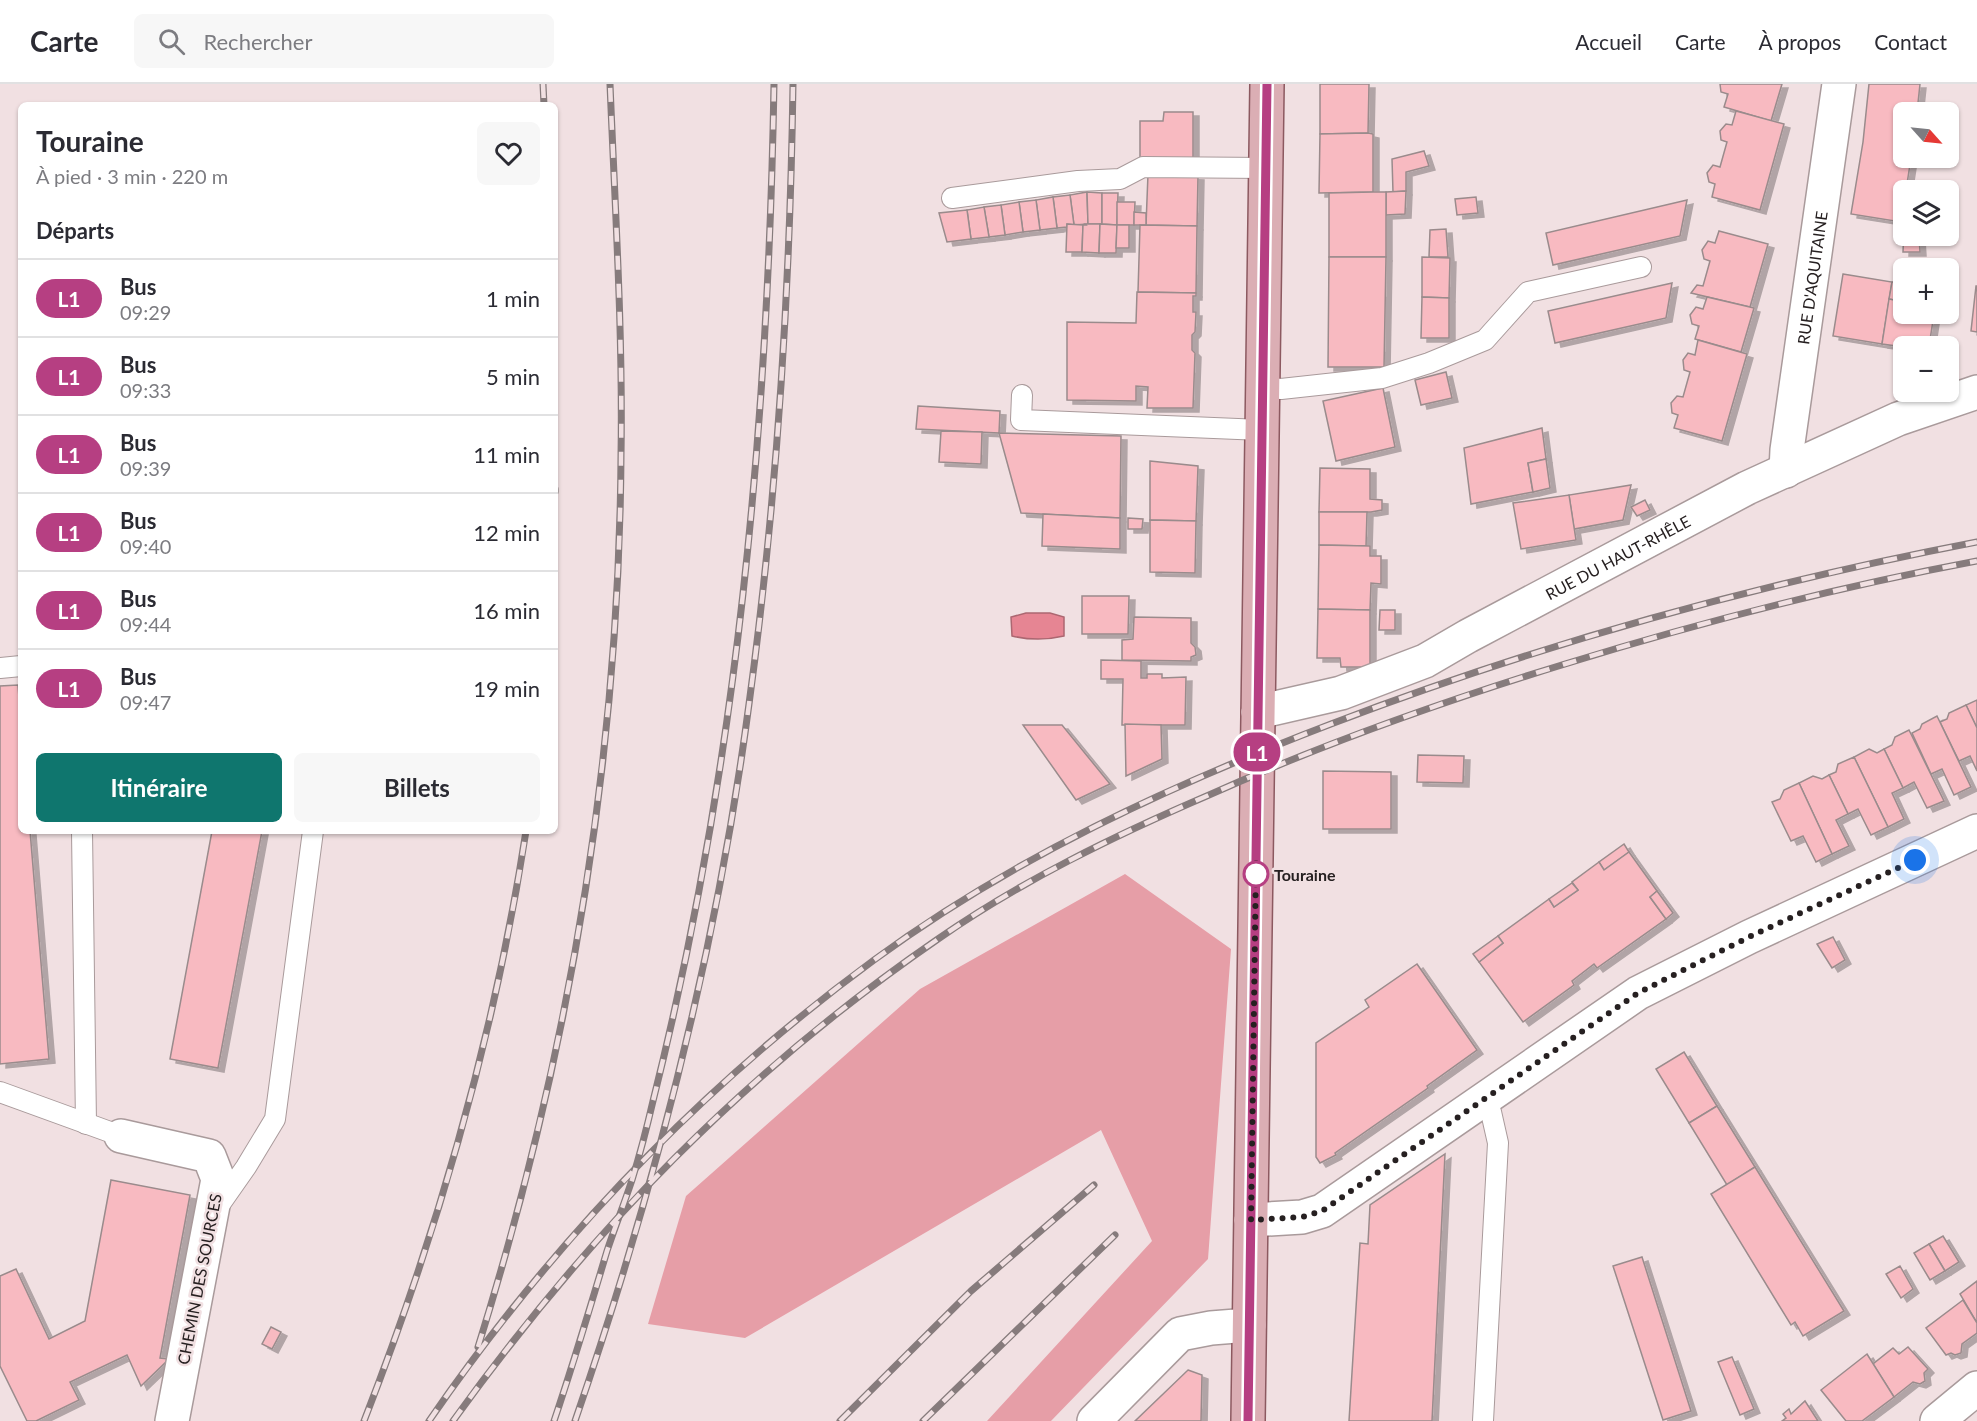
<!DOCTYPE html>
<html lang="fr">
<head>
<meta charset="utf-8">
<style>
  body { margin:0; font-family:Lato,sans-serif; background:#f7f7f7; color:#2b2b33; height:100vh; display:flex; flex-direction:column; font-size:22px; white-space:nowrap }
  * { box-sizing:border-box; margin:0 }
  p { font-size:20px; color:#7c7c81 }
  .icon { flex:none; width:33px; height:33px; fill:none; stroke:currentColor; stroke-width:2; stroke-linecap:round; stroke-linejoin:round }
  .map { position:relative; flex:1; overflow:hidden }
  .panel { position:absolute; left:18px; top:18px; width:540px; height:732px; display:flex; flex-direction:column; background:#fff; border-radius:9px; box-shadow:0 2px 4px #0004 }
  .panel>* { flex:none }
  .badge { padding:0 12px; border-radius:20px; font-size:21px; line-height:39px }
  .needle { width:39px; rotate:117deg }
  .controls { position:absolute; left:1893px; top:18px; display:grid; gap:12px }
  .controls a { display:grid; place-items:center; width:66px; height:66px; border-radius:9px; background:#fff; box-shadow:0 2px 4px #0004; font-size:30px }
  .you { position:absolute; width:30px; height:30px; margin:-15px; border:4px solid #fff; border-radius:50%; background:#1a73e8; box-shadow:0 0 0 9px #1a73e833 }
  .map>.badge { position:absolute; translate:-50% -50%; box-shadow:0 0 0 3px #fff }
  h2 { padding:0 18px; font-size:22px; line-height:54px }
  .round { display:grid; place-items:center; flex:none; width:63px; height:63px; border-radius:9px; background:#f7f7f7 }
  .headline { display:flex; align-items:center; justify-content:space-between; height:102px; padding:0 18px }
  h1 { font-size:28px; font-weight:700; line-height:45px }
  .button { display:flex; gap:12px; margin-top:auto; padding:12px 18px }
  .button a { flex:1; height:69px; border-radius:9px; background:#0f766e; color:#fff; font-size:24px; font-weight:700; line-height:69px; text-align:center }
  .button a+a { background:#f7f7f7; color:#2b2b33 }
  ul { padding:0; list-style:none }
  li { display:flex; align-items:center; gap:18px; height:78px; padding:0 18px; border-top:2px solid #e1e1e2 }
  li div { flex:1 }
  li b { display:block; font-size:22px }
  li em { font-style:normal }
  li .badge { min-width:66px; font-weight:700; text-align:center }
  header { display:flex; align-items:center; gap:36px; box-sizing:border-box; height:84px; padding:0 30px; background:#fff; border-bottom:2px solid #e1e1e2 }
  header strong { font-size:28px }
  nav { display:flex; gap:33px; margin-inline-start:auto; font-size:21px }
  .search { width:420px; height:54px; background:#f7f7f7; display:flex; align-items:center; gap:15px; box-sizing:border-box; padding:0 21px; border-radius:9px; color:#7c7c81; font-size:22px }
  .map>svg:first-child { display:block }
  .green { fill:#e69ea7 }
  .water { fill:#e68593; stroke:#ac6771; stroke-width:1.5 }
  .building { fill:#f8bac1; stroke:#9a8b8c; stroke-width:1.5; filter:url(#shadow) }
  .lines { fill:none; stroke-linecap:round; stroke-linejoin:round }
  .service-casing { stroke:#a99a9b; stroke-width:22 }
  .minor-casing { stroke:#a99a9b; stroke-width:36 }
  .primary-casing { stroke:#8c5960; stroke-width:36 }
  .service { stroke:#fff; stroke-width:20 }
  .minor { stroke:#fff; stroke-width:33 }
  .primary { stroke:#dbaeb4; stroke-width:33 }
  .rail-casing { stroke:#867b7c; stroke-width:7 }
  .rail { stroke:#f1e0e2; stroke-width:4.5; stroke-dasharray:14; stroke-linecap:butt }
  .line-casing { stroke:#fff; stroke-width:14 }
  .line { stroke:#b63f82; stroke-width:9 }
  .walk { stroke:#262021; stroke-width:6; stroke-dasharray:0 10.8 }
  .stop-dot { fill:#fff; stroke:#b63f82; stroke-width:3 }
  .labels { text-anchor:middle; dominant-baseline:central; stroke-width:5; stroke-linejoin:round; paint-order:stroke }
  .street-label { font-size:16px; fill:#262021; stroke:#f1e0e2 }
  .stop-label { font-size:16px; font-weight:bold; fill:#262021; stroke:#f1e0e2; text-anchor:start }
</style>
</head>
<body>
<header>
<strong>Carte</strong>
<div class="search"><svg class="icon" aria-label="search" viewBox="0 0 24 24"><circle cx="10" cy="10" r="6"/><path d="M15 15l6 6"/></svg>Rechercher</div>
<nav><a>Accueil</a><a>Carte</a><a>À propos</a><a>Contact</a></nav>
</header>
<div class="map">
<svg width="1977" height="1337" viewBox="0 0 1977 1337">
  <defs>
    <filter id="shadow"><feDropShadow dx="6" dy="4" stdDeviation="0" flood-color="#0004"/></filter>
  </defs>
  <rect width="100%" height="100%" fill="#f1e0e2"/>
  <polygon class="green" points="1125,790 1231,865 1208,1175 1051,1337 987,1337 1152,1157 1101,1046 745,1254 648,1240 686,1112 920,905"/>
  <path class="water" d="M 1026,529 L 1050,529 L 1064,533 L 1064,552 C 1047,556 1029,556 1012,552 L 1011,533 Z"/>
  <g class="building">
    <polygon points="1320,0 1369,0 1368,49 1320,50"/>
    <polygon points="1720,0 1782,0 1771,37 1724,23 1728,10 1721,8"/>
    <polygon points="1869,0 1920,0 1917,28 1904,28 1904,74 1911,74 1906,106 1904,106 1901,138 1851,130 1863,58"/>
    <polygon points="1736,27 1784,40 1760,126 1712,113 1715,100 1709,98 1707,89 1713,81 1720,83 1727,58 1721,56 1720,47 1726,40 1732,41"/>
    <polygon points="1164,28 1193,28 1193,76 1140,77 1140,37 1163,37"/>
    <polygon points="1368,49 1373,50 1373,108 1319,109 1320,50"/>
    <polygon points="1424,67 1429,82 1406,88 1406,107 1393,108 1392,75"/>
    <polygon points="1148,90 1198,92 1197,142 1146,141"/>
    <polygon points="1406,107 1405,130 1386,131 1386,108"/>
    <polygon points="1087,108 1088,140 1074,141 1070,111"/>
    <polygon points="1087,108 1102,109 1102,140 1088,140"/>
    <polygon points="1373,108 1386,108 1386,173 1329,173 1329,109"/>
    <polygon points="1102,109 1118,109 1117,141 1102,140"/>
    <polygon points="1070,111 1074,141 1067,140 1067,143 1057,144 1053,113"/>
    <polygon points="1053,113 1057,144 1040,146 1036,116"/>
    <polygon points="1476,113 1478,129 1457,131 1455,115"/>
    <polygon points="1036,116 1040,146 1023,148 1019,118"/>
    <polygon points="1687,116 1680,152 1553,181 1546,149"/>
    <polygon points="1019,118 1023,148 1005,151 1001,121"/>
    <polygon points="1117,118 1135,118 1134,141 1117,141"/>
    <polygon points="1001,121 1005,151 989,153 984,123"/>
    <polygon points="984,123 989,153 971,155 967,126"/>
    <polygon points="967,126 971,155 947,158 939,129"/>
    <polygon points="1134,128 1146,129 1146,141 1134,141"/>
    <polygon points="1067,140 1083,141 1082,168 1066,168"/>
    <polygon points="1085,140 1100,140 1099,169 1082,168 1083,141 1086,141"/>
    <polygon points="1100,140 1117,141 1116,169 1099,169"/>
    <polygon points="1117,141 1129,141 1129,164 1116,164"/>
    <polygon points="1140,141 1197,142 1196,209 1138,208"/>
    <polygon points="1904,142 1904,152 1919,152 1920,168 1903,168"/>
    <polygon points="1446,145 1448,173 1429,173 1430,146"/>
    <polygon points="1719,147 1768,160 1750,223 1691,209 1697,201 1703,202 1710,177 1704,175 1702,166 1708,157 1715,159"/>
    <polygon points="1329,173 1386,173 1384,283 1328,283"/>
    <polygon points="1422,173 1450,174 1449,214 1422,213"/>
    <polygon points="1843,190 1892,198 1882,260 1833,252"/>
    <polygon points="1892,198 1904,200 1904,218 1889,215"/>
    <polygon points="1672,199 1666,234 1555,259 1548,227"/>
    <polygon points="1976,202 1977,202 1977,248 1971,247"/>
    <polygon points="1137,208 1196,209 1196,212 1193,212 1193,228 1196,228 1195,248 1192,251 1192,266 1195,269 1193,324 1147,324 1148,303 1136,302 1136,317 1067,316 1067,238 1136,239"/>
    <polygon points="1422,213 1449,214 1449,254 1421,254"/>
    <polygon points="1707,213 1754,224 1741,268 1695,255 1699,242 1692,240 1690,231 1696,223 1703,225"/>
    <polygon points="1889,215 1904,218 1904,230 1934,230 1929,262 1904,263 1882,260"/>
    <polygon points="1698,256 1747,270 1722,357 1674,344 1678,331 1672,329 1671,319 1677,312 1683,313 1690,288 1684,286 1683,276 1688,269 1695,271"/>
    <polygon points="1446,288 1452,314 1421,321 1415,296"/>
    <polygon points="1383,304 1395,363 1336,377 1323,317"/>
    <polygon points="918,322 1000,327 999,349 916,345"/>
    <polygon points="1542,344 1546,375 1528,379 1533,408 1471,420 1464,364"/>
    <polygon points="941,347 982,348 981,380 939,378"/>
    <polygon points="999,349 1121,352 1120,434 1021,429"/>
    <polygon points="1546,375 1550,404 1533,408 1528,379"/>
    <polygon points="1150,377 1198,382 1196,437 1150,436"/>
    <polygon points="1320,384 1370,385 1370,415 1382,416 1382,426 1371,428 1319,428"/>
    <polygon points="1631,401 1623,436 1574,445 1569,411"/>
    <polygon points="1569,411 1576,456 1521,465 1513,419"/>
    <polygon points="1645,416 1650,426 1637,432 1631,423"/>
    <polygon points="1319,428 1367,428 1366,462 1319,461"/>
    <polygon points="1043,430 1120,434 1120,465 1042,462"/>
    <polygon points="1128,434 1143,435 1142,445 1128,445"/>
    <polygon points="1150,436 1196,437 1195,489 1150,488"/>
    <polygon points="1319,461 1370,462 1370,472 1381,472 1381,500 1371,499 1370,526 1318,525"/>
    <polygon points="1082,512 1129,512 1128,550 1082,550"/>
    <polygon points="1318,525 1370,526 1370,583 1341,583 1340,574 1317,574"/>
    <polygon points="1380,526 1395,526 1395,546 1379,546"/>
    <polygon points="1134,533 1191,534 1191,559 1195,563 1196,571 1191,573 1191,577 1122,576 1122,556 1133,555"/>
    <polygon points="1101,576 1141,577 1141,594 1147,594 1147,590 1162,590 1162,594 1186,593 1185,641 1122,641 1123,595 1101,595"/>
    <polygon points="18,601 21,639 21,747 30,747 49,975 0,980 0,602"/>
    <polygon points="1977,616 1977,644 1966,621"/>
    <polygon points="1966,621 1977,644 1977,687 1970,672 1959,677 1940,638 1947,635 1949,629"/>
    <polygon points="1937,632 1971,703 1954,711 1942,685 1931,690 1912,649 1920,645 1922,640"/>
    <polygon points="1125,640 1161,641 1162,675 1126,692"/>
    <polygon points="1023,641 1062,641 1110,700 1076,716"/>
    <polygon points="1909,646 1944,717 1927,724 1914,698 1903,704 1884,665 1892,661 1895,653"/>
    <polygon points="1869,665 1877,669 1884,665 1903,704 1892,709 1904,735 1888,743 1854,673"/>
    <polygon points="1418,671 1464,672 1463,699 1417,698"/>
    <polygon points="1854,673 1888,743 1871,751 1858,725 1848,730 1829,691 1836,688 1838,680"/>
    <polygon points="1323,687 1391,688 1391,745 1323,745"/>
    <polygon points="1829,691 1848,730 1836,736 1849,762 1832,770 1799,699 1813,692 1822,695"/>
    <polygon points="1799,699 1832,770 1816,778 1803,752 1791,757 1772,718 1780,715 1784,706"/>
    <polygon points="212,747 262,747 218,984 170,975"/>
    <polygon points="1624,760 1629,768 1604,786 1599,778"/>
    <polygon points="1629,768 1657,807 1650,813 1666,835 1597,884 1594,880 1572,897 1574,901 1523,938 1479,878 1503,859 1498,852 1549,815 1554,823 1578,806 1572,798 1599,778 1604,786"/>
    <polygon points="1572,799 1578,806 1554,823 1549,815"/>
    <polygon points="1657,807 1673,829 1666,835 1650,813"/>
    <polygon points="1498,852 1503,859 1479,878 1473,870"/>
    <polygon points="1833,853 1845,876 1832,884 1817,860"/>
    <polygon points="1417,880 1477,966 1427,1002 1428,1004 1335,1069 1336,1071 1320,1079 1316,1073 1316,959 1369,923 1365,916"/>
    <polygon points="1684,968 1717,1022 1689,1039 1656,985"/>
    <polygon points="1717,1022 1755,1083 1727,1101 1689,1039"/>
    <polygon points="1445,1070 1432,1337 1349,1337 1360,1159 1368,1160 1370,1121"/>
    <polygon points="1755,1083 1844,1227 1803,1252 1795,1238 1791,1241 1711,1110"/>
    <polygon points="111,1096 190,1111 160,1274 169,1275 141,1302 127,1271 70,1298 79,1316 36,1337 27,1337 0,1282 0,1192 16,1185 49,1255 85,1237"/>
    <polygon points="1943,1152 1959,1178 1945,1187 1929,1160"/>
    <polygon points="1929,1160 1945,1187 1930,1196 1914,1169"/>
    <polygon points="1642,1173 1691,1327 1663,1336 1613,1182"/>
    <polygon points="1900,1182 1913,1205 1901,1214 1886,1190"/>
    <polygon points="1977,1197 1977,1239 1960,1210"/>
    <polygon points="1963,1216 1977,1239 1977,1249 1962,1260 1961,1269 1955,1271 1951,1269 1946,1271 1926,1244"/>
    <polygon points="271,1243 281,1248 272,1265 262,1260"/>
    <polygon points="1908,1263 1928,1285 1924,1289 1925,1297 1920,1300 1913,1298 1894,1313 1873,1280 1893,1264 1899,1270"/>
    <polygon points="1867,1270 1894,1313 1862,1337 1846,1337 1821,1306"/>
    <polygon points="1732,1273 1754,1325 1740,1331 1718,1278"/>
    <polygon points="1188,1286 1202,1291 1201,1337 1135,1337"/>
    <polygon points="1805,1317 1818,1337 1782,1337 1786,1334 1783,1330 1789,1325 1791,1330"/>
  </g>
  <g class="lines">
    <defs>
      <g id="service">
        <polyline points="952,114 1078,97 1120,95 1143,83 1266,84"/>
        <polyline points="1263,303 1281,305 1382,294 1429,279 1485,256 1528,208 1641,183"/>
        <polyline points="1022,311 1021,336 1262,346"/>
        <polyline points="0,584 21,582"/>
        <polyline points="82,747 86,1040"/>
        <polyline points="0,1008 121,1052"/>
        <polyline points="218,1123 246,1083 275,1035 313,747"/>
        <polyline points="1483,1337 1498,1059 1491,1028 1484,1017"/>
      </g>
      <g id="minor">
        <path id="s1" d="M 1786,387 L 1787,366 L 1839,0"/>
        <path id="s2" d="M 1258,628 L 1341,609 L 1425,577 L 1468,552 L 1747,404 L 1898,335 L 1977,308"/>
        <polyline points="121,1052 209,1072 218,1095 172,1337"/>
        <polyline points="1251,1136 1302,1133 1322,1127 1638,909 1749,853 1977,747"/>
        <polyline points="1094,1337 1180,1250 1211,1244 1249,1241"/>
        <polyline points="1937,1337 1977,1304"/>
      </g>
      <polyline id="primary" points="1248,1337 1267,0"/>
    </defs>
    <use href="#service" class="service-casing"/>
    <use href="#minor" class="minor-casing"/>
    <use href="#primary" class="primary-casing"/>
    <use href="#service" class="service"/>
    <use href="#minor" class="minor"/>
    <use href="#primary" class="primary"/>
    <defs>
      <g id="rail">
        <polyline points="543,0 544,21"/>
        <polyline points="555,405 555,408"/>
        <path d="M 478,1263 C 568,975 619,674 621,372 C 623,248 615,124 610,0"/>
        <path d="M 364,1337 C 438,1147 495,949 526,747"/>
        <path d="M 429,1337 C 551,1160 701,1003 874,876 C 1013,774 1171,701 1331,640 C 1540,560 1757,500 1977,458"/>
        <path d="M 453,1337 C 591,1146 743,989 938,855 C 1021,797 1116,751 1209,711 C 1325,659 1444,617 1565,580 C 1701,538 1838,503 1977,477"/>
        <path d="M 554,1337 C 573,1281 590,1224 607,1167 C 615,1143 624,1120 632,1096 C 640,1070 647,1043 653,1017 C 737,683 768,343 774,0"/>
        <path d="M 575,1337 C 655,1105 717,864 749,620 C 777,415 790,207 793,0"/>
        <polyline points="840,1337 971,1207 1094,1101"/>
        <polyline points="923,1337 1115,1151"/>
      </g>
    </defs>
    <use href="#rail" class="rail-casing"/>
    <use href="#rail" class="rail"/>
  </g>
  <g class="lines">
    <defs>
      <polyline id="line" points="1248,1337 1267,0"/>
    </defs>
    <use href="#line" class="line-casing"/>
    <use href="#line" class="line"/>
    <polyline class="walk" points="1256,790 1256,779 1251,1136 1302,1133 1322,1127 1638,909 1749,853 1915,776"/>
  </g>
  <circle class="stop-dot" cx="1256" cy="790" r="12"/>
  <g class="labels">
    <g class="street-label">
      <text stroke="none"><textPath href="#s1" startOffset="195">RUE D'AQUITAINE</textPath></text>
      <text stroke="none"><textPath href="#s2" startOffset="394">RUE DU HAUT-RHÊLE</textPath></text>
      <text transform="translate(199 1195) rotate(-79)">CHEMIN DES SOURCES</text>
    </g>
    <g class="stop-label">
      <text x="1274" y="790">Touraine</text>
    </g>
  </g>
</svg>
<div class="controls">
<a><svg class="needle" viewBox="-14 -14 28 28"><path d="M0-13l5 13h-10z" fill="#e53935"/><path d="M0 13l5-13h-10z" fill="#7c7c81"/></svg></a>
<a><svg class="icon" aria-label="layers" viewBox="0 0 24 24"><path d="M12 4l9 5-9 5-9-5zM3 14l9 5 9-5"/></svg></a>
<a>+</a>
<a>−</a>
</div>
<div class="you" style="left:1915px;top:776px"></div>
<b class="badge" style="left:1257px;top:668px;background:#b63f82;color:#fff">L1</b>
<section class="panel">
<div class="headline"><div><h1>Touraine</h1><p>À pied · 3 min · 220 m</p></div><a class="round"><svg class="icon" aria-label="heart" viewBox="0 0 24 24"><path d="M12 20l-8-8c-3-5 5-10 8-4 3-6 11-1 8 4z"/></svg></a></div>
<h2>Départs</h2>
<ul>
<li><span class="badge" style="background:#b63f82;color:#fff">L1</span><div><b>Bus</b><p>09:29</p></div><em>1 min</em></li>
<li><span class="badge" style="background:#b63f82;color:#fff">L1</span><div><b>Bus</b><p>09:33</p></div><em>5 min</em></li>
<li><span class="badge" style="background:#b63f82;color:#fff">L1</span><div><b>Bus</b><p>09:39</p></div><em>11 min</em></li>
<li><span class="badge" style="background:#b63f82;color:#fff">L1</span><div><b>Bus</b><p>09:40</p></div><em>12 min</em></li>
<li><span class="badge" style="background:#b63f82;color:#fff">L1</span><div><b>Bus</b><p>09:44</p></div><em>16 min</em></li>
<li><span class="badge" style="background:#b63f82;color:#fff">L1</span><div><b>Bus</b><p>09:47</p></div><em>19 min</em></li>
</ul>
<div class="button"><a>Itinéraire</a><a>Billets</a></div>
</section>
</div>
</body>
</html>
